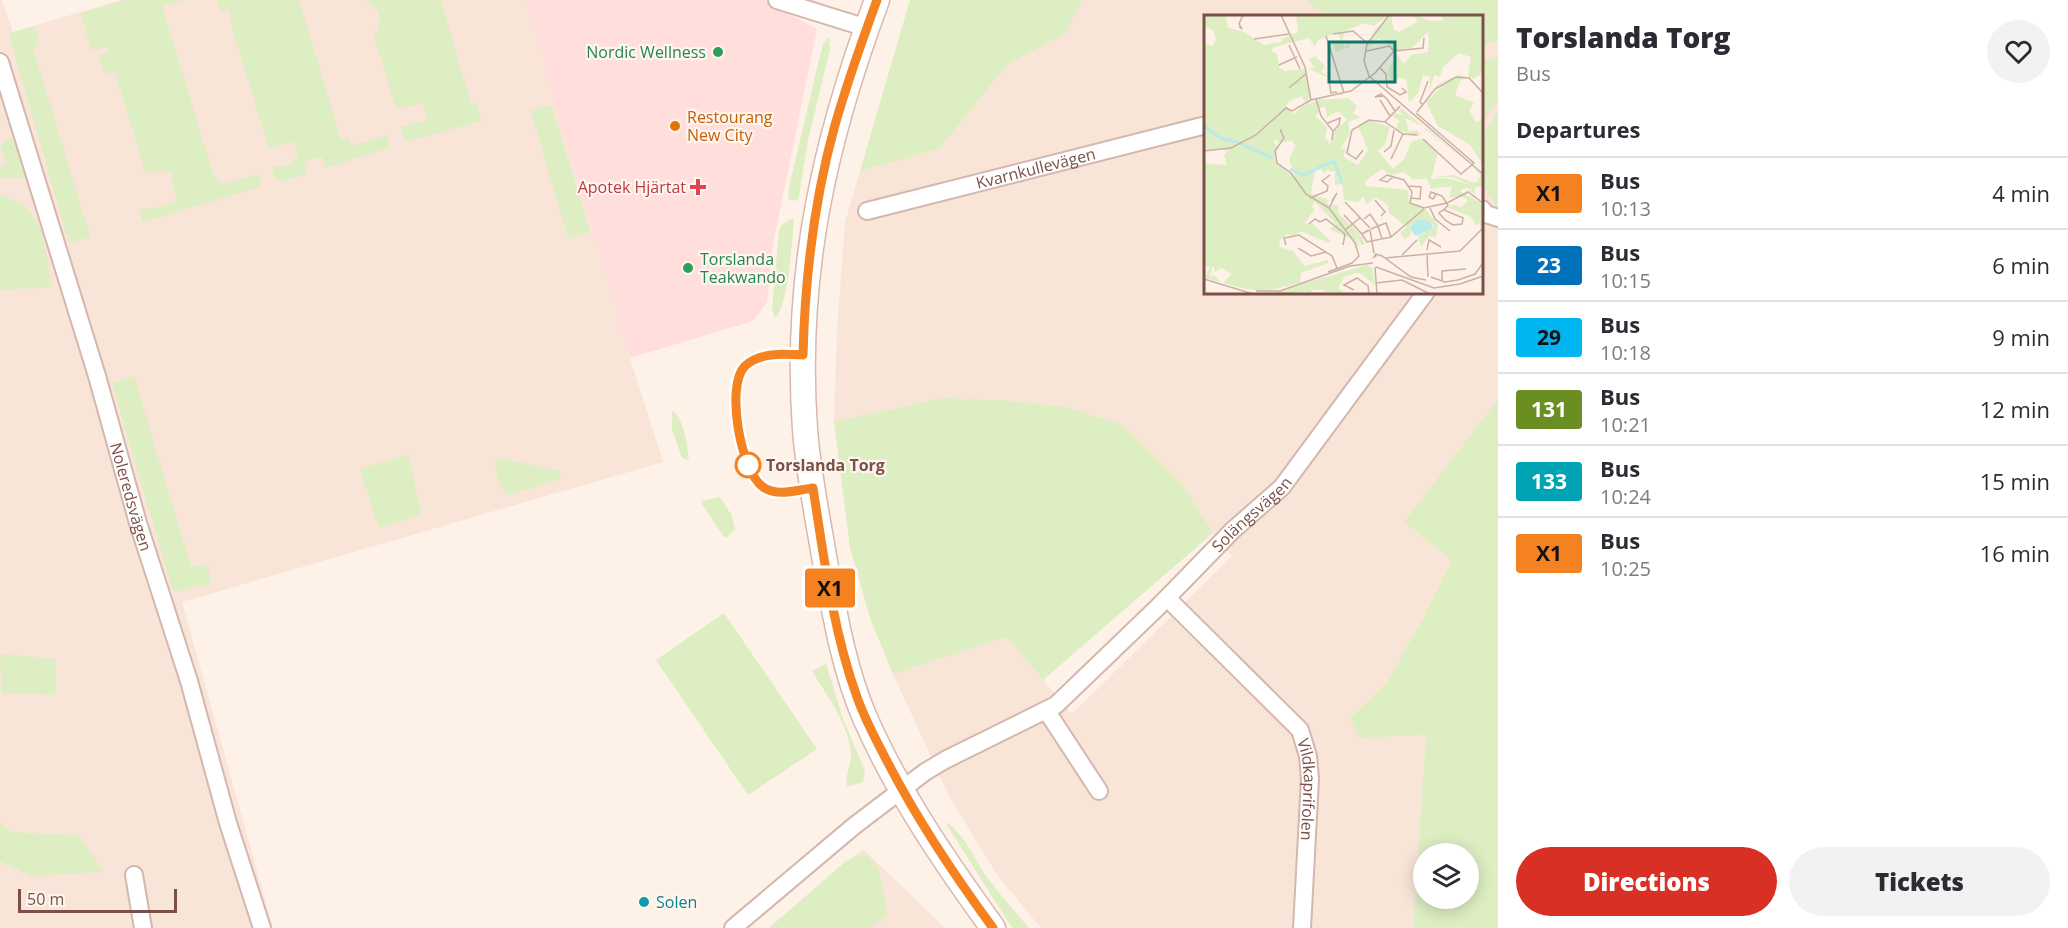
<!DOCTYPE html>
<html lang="en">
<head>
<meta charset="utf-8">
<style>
  body { margin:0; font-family:"Open Sans",sans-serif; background:#f2f2f3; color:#2b2b33; height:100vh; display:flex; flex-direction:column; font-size:22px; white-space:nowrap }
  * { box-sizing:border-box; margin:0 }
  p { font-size:20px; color:#7c7c81 }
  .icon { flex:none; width:33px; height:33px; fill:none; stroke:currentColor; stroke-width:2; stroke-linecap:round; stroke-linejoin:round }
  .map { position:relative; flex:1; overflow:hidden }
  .side { display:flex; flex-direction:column; background:#fff; width:570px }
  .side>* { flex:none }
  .badge { padding:0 12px; border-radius:4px; font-size:21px; line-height:39px }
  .fabs { position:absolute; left:1413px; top:843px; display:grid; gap:12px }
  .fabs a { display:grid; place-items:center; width:66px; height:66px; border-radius:50%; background:#fff; box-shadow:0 3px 15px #0003; font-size:30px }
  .scale { position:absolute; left:18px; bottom:15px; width:159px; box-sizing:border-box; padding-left:6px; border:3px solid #7b5048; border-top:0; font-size:16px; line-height:21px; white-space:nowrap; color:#7b5048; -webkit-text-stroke:4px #fff6f0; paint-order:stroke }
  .map>.badge { position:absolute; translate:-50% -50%; box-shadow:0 0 0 3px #fff }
  h2 { padding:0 18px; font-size:22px; line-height:54px }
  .round { display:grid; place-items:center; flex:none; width:63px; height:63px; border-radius:32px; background:#f2f2f3 }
  .headline { display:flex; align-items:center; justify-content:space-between; height:102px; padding:0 18px }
  h1 { font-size:28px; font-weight:800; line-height:45px }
  .button { display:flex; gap:12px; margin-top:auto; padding:12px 18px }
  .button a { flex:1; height:69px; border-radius:36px; background:#d93025; color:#fff; font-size:24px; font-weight:800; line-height:69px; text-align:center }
  .button a+a { background:#f2f2f3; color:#2b2b33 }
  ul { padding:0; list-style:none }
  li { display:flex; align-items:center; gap:18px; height:72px; padding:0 18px; border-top:2px solid #e1e1e2 }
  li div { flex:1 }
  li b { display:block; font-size:22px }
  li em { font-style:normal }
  li .badge { min-width:66px; font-weight:700; text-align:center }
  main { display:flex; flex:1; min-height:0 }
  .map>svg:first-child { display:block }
  .residential { fill:#f9e4d8 }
  .commercial { fill:#ffdedb }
  .green { fill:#ddeec3; fill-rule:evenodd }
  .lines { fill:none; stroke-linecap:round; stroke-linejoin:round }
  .street-casing { stroke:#d4b7ae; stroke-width:20 }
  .secondary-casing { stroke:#dab8ad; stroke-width:27 }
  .street { stroke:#fff; stroke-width:16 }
  .secondary { stroke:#fff; stroke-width:24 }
  .line-casing { stroke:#fff; stroke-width:14 }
  .line { stroke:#f58220; stroke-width:9 }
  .leisure-dot { fill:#2e9e5b; stroke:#fff6f0; stroke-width:2 }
  .food-dot { fill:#e8710a; stroke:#fff6f0; stroke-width:2 }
  .health-dot { fill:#e0444e; stroke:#fff6f0; stroke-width:2 }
  .stop-dot { fill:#fff; stroke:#f58220; stroke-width:3 }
  .culture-dot { fill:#0f9aa8; stroke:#fff6f0; stroke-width:2 }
  .labels { text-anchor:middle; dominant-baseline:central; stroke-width:4.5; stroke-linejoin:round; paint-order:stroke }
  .leisure-label { font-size:16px; fill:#27864d; stroke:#fff6f0; text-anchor:end }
  .food-label { font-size:16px; fill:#c56008; stroke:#fff6f0; text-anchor:start }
  .street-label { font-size:16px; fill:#7b5048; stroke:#fff6f0 }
  .health-label { font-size:16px; fill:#be3a42; stroke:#fff6f0; text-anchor:end }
  .stop-label { font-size:16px; font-weight:bold; fill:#7b5048; stroke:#fff6f0; text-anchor:start }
  .culture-label { font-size:16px; fill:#0d838f; stroke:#fff6f0; text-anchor:start }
  .inset-river { fill:none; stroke:#b9ebe8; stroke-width:3 }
  .inset-road { fill:none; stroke:#cab1a7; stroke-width:1.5 }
  .view { fill:#0f766e; fill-opacity:0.15; stroke:#0f766e; stroke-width:3 }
  .inset-edge { fill:none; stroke:#7b5048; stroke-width:3 }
</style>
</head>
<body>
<main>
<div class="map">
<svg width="1498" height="928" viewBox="0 0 1498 928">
  <rect width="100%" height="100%" fill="#fef1e7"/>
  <g class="residential">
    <polygon points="0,0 2,0 13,32 121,0 525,0 630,358 663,462 182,602 273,928 0,928 0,861 30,876 79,835 13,832 0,823"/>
    <polygon points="1082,0 1306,0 1326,16 1206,16 1206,292 1482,292 1482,186 1498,207 1498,399 1404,522 1452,560 1422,620 1386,684 1350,718 1359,738 1426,735 1413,928 1041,928 997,875 949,796 893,674 1007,637 1072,714 1232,556 1213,533 1182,484 1123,425 1068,407 1002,400 944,398 834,422 837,329 845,222 860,171 939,149 1007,65 1065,34"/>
    <polygon points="1498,42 1498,110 1482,137 1482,45"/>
    <polygon points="863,849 945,928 770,928"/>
  </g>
  <polygon class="commercial" points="525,0 764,0 817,29 773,244 767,302 753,321 630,358"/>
  <g class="green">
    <polygon points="125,0 184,0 162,6 214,177 218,177 221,185 258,174 261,184 260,187 143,222 138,210 159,207 177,201 170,171 145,172 115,72 105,74 99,55 108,52 106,47 91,50 81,13"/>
    <polygon points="217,0 299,0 341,140 348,138 351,146 387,135 389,148 325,168 322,156 304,162 307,173 283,181 275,179 272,167 288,166 298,157 294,142 269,149 235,38 229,10 221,12"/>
    <path d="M 366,0 L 441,0 L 471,104 L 477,103 L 481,121 L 406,142 L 400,127 L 428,120 L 423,103 L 396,109 L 374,35 C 385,19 380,10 366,0 Z"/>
    <polygon points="910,0 1082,0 1065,34 1007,65 939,149 860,171"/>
    <polygon points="1306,0 1498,0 1498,42 1482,45 1482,16 1326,16"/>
    <polygon points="34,26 40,45 33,48 90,237 69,243 9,35 10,33"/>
    <polygon points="829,37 830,49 808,140 798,201 788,199 789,187 819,60 823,44"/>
    <polygon points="1498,58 1498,100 1482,124 1482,61"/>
    <polygon points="551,105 590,232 568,238 531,111"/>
    <polygon points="1498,110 1498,208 1482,186 1482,137"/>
    <polygon points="10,139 16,143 27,178 0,178 0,167 6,165 0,145 4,141"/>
    <polygon points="0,194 26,206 42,231 52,287 0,290"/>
    <path d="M 790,219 L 794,219 C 792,239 789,305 775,318 L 772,309 L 779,231 L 783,224 Z"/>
    <polygon points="134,376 191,567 207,564 211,579 209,584 175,592 172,588 112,383"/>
    <polygon points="943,398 1002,400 1068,407 1123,425 1182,484 1213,533 1043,680 1007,637 893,674 871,621 850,548 834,422"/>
    <path d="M 1498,399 L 1498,928 L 1413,928 L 1426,735 L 1359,738 L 1350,718 L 1386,684 L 1422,620 L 1452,560 L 1404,522 ZM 1424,854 L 1468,854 L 1468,898 L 1424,898 Z"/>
    <path d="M 672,411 L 673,411 C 685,421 687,445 689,460 L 687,460 L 682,458 L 672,430 Z"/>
    <polygon points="408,455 422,514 379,528 360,469"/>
    <path d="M 497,459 L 506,459 L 559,471 L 561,479 L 508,495 C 500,488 493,469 497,459 Z"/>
    <polygon points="720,497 732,516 735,530 727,537 724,537 702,504 702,501"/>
    <polygon points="724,613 817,749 748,795 656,660"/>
    <polygon points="0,654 56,659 55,695 2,693"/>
    <path d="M 826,664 L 843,719 L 863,766 L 865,773 L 863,782 L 847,787 C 844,776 852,765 851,754 C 849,724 827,696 812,671 Z"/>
    <path d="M 945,822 C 964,832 975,860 987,877 C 1000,895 1015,911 1029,928 L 1012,928 Z"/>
    <polygon points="0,823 13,832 79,835 104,872 30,876 0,861"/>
    <polygon points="857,855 868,856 878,867 887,911 887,915 883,919 869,928 769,928 846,861"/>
  </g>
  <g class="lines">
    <defs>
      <g id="street">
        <polyline points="777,0 867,28"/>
        <path id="s1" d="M 0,62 L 97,376 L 138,523 L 189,681 L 228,823 L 262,928"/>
        <polyline points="1482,209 1486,214 1498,218"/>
        <path id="s2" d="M 867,211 L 1206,125"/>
        <path id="s3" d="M 1167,598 L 1300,730 L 1308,756 L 1310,779 L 1302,928"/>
        <polyline points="1046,710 1099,791"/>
        <polyline points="134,875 143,928"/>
        <path id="s4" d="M 733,928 L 854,826 L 925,772 L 945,760 L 1056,705 L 1159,606 L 1233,530 L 1282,487 L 1426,292"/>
      </g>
      <path id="secondary" d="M 877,0 C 824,142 794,276 805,429 C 808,471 817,514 824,556 C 834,610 843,667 865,718 C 898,793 945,862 993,928"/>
    </defs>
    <use href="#street" class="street-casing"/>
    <use href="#secondary" class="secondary-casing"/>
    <use href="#street" class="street"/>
    <use href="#secondary" class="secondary"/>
  </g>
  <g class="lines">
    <defs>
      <path id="line" d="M 877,0 C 862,41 847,83 835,125 C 814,200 805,277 803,355 C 784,354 760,352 745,366 C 725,386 741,472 763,487 C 777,497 797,490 813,488 C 824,558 833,631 857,697 C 865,720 877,742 888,763 C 918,821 954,875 993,928"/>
    </defs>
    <use href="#line" class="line-casing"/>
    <use href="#line" class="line"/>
  </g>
  <g class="leisure-dot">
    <circle cx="718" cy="52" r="6"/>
    <circle cx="688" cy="268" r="6"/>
  </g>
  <circle class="food-dot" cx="675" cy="126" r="6"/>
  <path class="health-dot" d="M695 178h6v6h6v6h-6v6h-6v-6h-6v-6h6z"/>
  <circle class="stop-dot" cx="748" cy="465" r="12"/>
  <circle class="culture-dot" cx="644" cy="902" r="6"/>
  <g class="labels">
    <g class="leisure-label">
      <text x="706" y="52">Nordic Wellness</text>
      <text x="700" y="259" text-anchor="start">Torslanda<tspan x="700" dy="18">Teakwando</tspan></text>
    </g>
    <g class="food-label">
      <text x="687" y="117">Restourang<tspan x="687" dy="18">New City</tspan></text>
    </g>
    <g class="street-label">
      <text stroke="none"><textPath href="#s2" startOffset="174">Kvarnkullevägen</textPath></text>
      <text stroke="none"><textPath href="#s1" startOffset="454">Noleredsvägen</textPath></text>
      <text stroke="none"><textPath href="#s4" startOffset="668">Solängsvägen</textPath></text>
      <text stroke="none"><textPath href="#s3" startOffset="248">Vildkaprifolen</textPath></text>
    </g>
    <g class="health-label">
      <text x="686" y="187">Apotek Hjärtat</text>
    </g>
    <g class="stop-label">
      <text x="766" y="465">Torslanda Torg</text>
    </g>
    <g class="culture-label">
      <text x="656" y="902">Solen</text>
    </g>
  </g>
  <g transform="translate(1204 15)">
    <rect width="279" height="279" fill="#fef1e7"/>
    <path d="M 0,0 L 22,0 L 24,13 L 38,16 L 60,30 L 78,27 L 78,24 L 94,17 L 92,0 L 184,0 L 170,11 L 161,8 L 141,16 L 138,26 L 142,33 L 144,24 L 146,32 L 132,37 L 129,27 L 137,25 L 132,18 L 114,25 L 111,32 L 105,23 L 70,32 L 67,36 L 73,39 L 75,52 L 81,56 L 102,54 L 106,85 L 101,87 L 97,81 L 83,88 L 83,92 L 90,99 L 97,92 L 112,86 L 115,97 L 111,101 L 123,112 L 121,123 L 126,129 L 130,116 L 143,105 L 134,96 L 123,102 L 121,91 L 114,94 L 114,85 L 144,83 L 153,91 L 149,99 L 157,102 L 144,107 L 146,118 L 137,133 L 142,135 L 139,142 L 154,150 L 164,135 L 154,111 L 165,105 L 186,112 L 181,130 L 174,136 L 189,154 L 200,144 L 208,126 L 217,124 L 234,137 L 227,164 L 243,163 L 267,170 L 248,162 L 230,162 L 249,160 L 271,168 L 277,161 L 269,152 L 279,160 L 279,171 L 271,172 L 271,179 L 267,177 L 269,170 L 266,176 L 263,172 L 256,176 L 279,189 L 279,210 L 276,213 L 276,208 L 272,210 L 267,202 L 243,192 L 250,189 L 256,193 L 264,186 L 259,182 L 245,183 L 248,171 L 227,174 L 223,164 L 209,164 L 199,157 L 187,160 L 178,154 L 161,166 L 162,171 L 204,175 L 205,187 L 221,194 L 234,210 L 232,222 L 225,221 L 217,232 L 214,221 L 230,213 L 229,209 L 214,204 L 205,212 L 207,220 L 201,224 L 196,218 L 203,212 L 185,198 L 184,190 L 171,182 L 162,190 L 160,181 L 154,187 L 140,185 L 138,169 L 131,170 L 131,157 L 123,155 L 120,159 L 117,153 L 111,156 L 107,179 L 123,184 L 124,190 L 134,190 L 135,199 L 158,221 L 161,229 L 157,230 L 152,220 L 155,231 L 152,231 L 148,224 L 125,214 L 132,209 L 111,187 L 108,192 L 111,195 L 100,208 L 109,209 L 127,226 L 124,228 L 97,216 L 90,221 L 84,219 L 75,226 L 76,232 L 89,236 L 100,251 L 124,245 L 124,248 L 97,258 L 96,268 L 62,276 L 42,274 L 19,268 L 28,259 L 18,253 L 11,257 L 9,250 L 6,262 L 10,260 L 16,267 L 0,263 L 6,252 L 0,251 L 0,148 L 23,150 L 20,140 L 24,135 L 0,135 L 0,29 L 9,31 L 12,24 L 9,15 L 0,11 ZM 72,124 L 75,128 L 87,126 L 92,130 L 85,144 L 91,162 L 72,148 L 73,131 L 69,127 ZM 187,0 L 190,15 L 195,17 L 213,7 L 211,0 L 227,6 L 239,5 L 238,0 L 279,0 L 279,57 L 269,64 L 264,61 L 267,42 L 255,38 L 239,52 L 236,62 L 230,60 L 225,80 L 226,62 L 219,60 L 214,78 L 205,87 L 202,64 L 195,63 L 189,70 L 184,58 L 187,50 L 193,39 L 200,49 L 207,40 L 224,37 L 225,22 L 223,18 L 209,32 L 191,36 L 175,23 L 163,34 L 170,16 ZM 111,41 L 121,51 L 117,57 L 130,65 L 105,54 L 110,53 L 105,44 ZM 255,60 L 263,63 L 256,66 L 251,80 L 270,88 L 265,95 L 272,107 L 279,104 L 279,150 L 266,130 L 234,111 L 222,87 L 244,65 L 230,74 L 233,70 L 237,68 ZM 197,93 L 220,112 L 201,103 L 205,117 L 213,115 L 216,119 L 222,113 L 266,149 L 221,114 L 215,121 L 192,115 L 195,105 L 188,101 L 191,98 L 200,101 L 194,95 ZM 163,250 L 168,253 L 171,270 L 156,258 L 148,259 L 140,262 L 134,274 L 144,279 L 115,279 L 121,275 L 109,275 L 107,271 L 108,277 L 113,279 L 102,279 L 100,275 L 99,279 L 63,279 Z" fill="#ddeec3" fill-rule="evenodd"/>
    <path d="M 214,204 L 226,207 L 230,213 L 212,221 L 205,213 Z" fill="#b9ebe8"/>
    <path class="inset-river" d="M 0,111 L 18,124 L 34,127M 37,129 L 69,143M 86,154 L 99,160 L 130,146 L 138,168"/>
    <path class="inset-road" d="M 77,0 L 101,52 L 107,85M 185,0 L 163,29 L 160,46 L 165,61 L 279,159M 35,12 L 38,14 L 35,9 L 39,0M 129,19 L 149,16 L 163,28M 122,21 L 140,78M 50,24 L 85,19M 85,30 L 96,54M 163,36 L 185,31 L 190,36M 75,50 L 93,42M 176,53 L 182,59 L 183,72 L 196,80 L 202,77 L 198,73M 125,66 L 127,78 L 133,77M 85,73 L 103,58M 179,81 L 171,82 L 177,79 L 183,84 L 191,96M 112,84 L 117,101 L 129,116 L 128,125M 176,85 L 186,101M 219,90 L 216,87 L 224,66M 213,97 L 231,74 L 252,62 L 265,63 L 279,78M 212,98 L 270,148 L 257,159 L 219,124M 181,107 L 199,119 L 213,120M 124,108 L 136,103 L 135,110 L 129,116M 76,114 L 80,123 L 71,136 L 73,148 L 87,158 L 102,179 L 125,193M 159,135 L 152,144 L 143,138 L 148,115 L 165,105 L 181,107 L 196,91M 0,136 L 27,133 L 52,120 L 82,93 L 88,96 L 107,85 L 147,76 L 171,58 L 190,36 L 219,33 L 220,23M 180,137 L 187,131 L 190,115M 187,144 L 199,119M 189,162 L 183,167 L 176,165 L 183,160 L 200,165 L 208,177 L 206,188 L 220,193 L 243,188 L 264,177 L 279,188M 204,171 L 217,172 L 216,184 L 207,183M 232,179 L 229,184 L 225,182 L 227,177 L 238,181 L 244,190 L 240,195 L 259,203 L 258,209 L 249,210 L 241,205 L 235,198 L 240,194M 106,183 L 123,176 L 124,171 L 118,166 L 126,160M 171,185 L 181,197 L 177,201M 141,187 L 166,213M 125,193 L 133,178 L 128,186M 226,193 L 231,204 L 246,216M 140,200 L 158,219 L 165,215M 160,204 L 166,199 L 174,211 L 182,208 L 187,222M 105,209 L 111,204 L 116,207 L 122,204 L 141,219 L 139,230M 167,214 L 174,211 L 178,224M 141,215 L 156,203M 166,215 L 170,238M 158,219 L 163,227 L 187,222 L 220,194M 82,230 L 80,223 L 95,220 L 128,241 L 133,253M 94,233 L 107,241 L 122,237M 223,235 L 225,225 L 237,232M 172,239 L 170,242 L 172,241 L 172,239 L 178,241 L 207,262 L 222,265M 223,239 L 224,262M 198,240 L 213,225M 181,243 L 256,236 L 279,213M 171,252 L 173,279M 172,252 L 230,273 L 256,269 L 279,261M 124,257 L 148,248 L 155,241 L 151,228 L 125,193M 227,262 L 241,267 L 254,265 L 271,259 L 279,248M 0,264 L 49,279M 238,266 L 238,256 L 262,254M 172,268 L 198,265 L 226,279M 150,275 L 140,270 L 153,263 L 164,271 L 165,279M 52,276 L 76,276 L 146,251 L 169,248"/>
    <path class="view" d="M 125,27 L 191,27 L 191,67 L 125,67 Z"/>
    <rect width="279" height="279" class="inset-edge"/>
  </g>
</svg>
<div class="fabs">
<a><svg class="icon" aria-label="layers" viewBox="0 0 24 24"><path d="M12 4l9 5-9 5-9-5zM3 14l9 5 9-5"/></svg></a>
</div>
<div class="scale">50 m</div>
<b class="badge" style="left:830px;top:588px;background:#f58220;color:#111">X1</b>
</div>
<section class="side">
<div class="headline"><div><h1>Torslanda Torg</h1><p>Bus</p></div><a class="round"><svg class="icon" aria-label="heart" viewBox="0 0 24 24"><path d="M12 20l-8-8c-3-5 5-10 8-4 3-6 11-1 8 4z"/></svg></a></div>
<h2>Departures</h2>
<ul>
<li><span class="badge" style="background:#f58220;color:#111">X1</span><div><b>Bus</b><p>10:13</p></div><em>4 min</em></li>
<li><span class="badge" style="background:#0072bc;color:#fff">23</span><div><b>Bus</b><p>10:15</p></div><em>6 min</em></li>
<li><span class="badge" style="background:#00b6f1;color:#111">29</span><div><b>Bus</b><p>10:18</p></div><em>9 min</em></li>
<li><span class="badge" style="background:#6b8e23;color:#fff">131</span><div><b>Bus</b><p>10:21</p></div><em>12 min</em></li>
<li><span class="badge" style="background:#00a3b4;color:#fff">133</span><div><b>Bus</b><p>10:24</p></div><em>15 min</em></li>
<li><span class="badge" style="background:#f58220;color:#111">X1</span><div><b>Bus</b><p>10:25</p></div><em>16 min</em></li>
</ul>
<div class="button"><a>Directions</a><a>Tickets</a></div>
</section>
</main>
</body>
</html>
